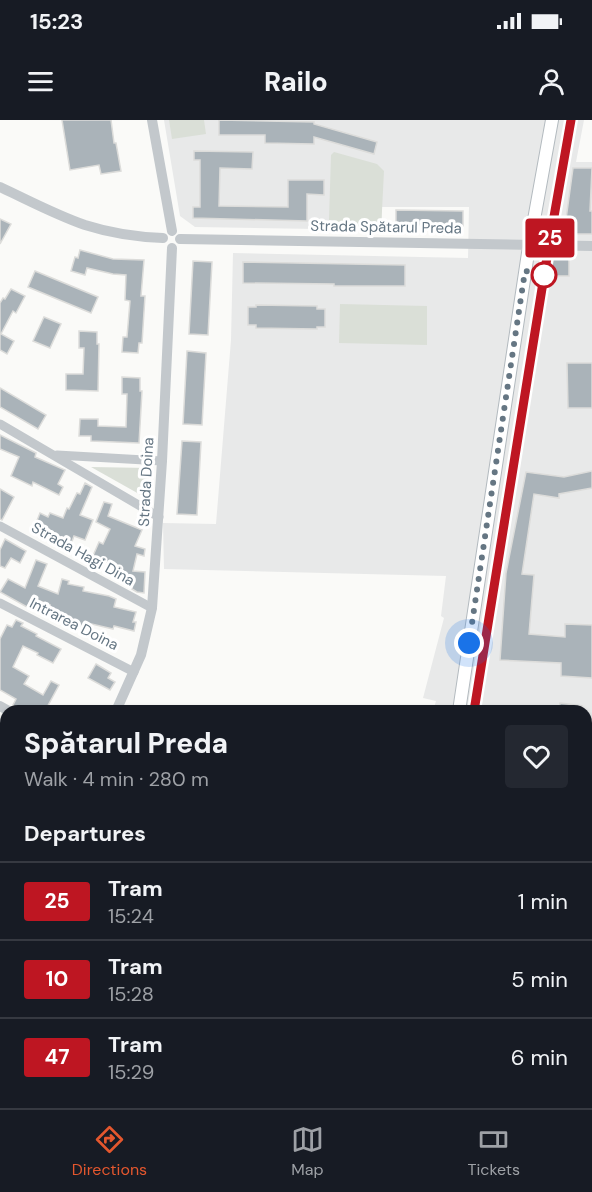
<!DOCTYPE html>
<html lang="en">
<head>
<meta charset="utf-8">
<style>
  body { margin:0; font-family:"DM Sans",sans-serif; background:#242831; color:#f1f3f6; height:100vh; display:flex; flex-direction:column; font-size:22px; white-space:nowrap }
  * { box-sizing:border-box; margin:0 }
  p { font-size:20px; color:#9ea1a6 }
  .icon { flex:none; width:33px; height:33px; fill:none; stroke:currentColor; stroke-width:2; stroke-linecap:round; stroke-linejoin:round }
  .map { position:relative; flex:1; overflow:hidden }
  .sheet { position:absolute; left:0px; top:585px; width:592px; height:404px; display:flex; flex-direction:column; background:#171b24; border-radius:18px 18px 0 0; box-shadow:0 2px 4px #0004 }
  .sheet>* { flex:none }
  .badge { padding:0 12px; border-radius:4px; font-size:21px; line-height:39px }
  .you { position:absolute; width:30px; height:30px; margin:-15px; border:4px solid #fff; border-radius:50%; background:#1a73e8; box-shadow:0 0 0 9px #1a73e833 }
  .map>.badge { position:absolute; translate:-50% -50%; box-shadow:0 0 0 3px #fff }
  h2 { padding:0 24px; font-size:22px; line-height:54px }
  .round { display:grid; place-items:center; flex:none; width:63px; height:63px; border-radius:6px; background:#242831 }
  .head { display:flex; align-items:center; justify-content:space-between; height:102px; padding:0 24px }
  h1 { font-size:28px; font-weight:800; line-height:45px }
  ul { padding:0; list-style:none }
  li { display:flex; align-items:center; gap:18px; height:78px; padding:0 24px; border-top:2px solid #363941 }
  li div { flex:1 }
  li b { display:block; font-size:22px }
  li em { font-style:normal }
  li .badge { min-width:66px; font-weight:700; text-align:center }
  .status { display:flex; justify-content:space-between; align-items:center; height:42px; padding:0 30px; background:#171b24; direction:ltr }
  .status svg { height:16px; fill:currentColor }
  header { display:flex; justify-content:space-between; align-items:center; height:78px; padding:0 24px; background:#171b24; font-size:27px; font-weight:800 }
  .tabs { display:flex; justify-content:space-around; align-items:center; height:84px; border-top:2px solid #363941; background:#171b24; font-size:16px; color:#9ea1a6 }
  .tabs a { display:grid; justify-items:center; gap:3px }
  .tabs .selected { color:#e4572e }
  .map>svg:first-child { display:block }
  .built { fill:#e8e9e9 }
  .green { fill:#dadfd7 }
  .building { fill:#aab3b9; stroke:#dcdcda; stroke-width:1.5 }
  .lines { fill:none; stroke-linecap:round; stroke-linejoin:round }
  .secondary-casing { stroke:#b3babf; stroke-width:14 }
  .minor { stroke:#c3c8cc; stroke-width:9 }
  .tertiary { stroke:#c3c8cc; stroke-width:10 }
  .secondary { stroke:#fff; stroke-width:12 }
  .tram { stroke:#a2aab0; stroke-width:1.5 }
  .line-casing { stroke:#fff; stroke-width:14 }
  .line { stroke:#be1622; stroke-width:9 }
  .walk { stroke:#657683; stroke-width:6; stroke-dasharray:0 10.8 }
  .stop-dot { fill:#fff; stroke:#be1622; stroke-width:3 }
  .labels { text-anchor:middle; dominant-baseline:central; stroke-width:6; stroke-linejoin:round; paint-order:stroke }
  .street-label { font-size:15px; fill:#657683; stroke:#fff }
</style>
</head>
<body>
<div class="status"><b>15:23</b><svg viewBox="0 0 49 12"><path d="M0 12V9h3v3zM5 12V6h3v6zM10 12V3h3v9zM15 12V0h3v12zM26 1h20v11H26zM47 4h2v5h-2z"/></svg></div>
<header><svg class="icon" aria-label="menu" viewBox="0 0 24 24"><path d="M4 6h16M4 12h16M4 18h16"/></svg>Railo<svg class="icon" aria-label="person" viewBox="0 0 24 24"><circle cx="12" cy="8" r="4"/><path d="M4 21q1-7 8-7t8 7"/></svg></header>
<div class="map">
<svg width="592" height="988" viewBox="0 0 592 988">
  <rect width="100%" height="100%" fill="#fafaf8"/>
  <g class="built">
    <polygon points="164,0 584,0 576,42 592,42 592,667 587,668 586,591 433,591 436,581 423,578 444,498 441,496 446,456 164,449 163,403 216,404 231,220 233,133 468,138 469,87 382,87 381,110 195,107 180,96"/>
    <polygon points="0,935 6,939 6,982 102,983 95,988 0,988"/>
  </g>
  <g class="green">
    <polygon points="169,0 204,0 206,14 172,19"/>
    <polygon points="334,32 377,44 384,51 381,110 334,110 334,100 329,100 331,35"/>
    <polygon points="340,184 427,186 427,225 339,223"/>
    <polygon points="91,347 149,348 148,379"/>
    <polygon points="6,647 6,939 0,935 0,657"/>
  </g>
  <g class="building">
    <polygon points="62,0 111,0 114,23 116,23 121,51 101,54 99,45 70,50"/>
    <polygon points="219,0 314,2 314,4 377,22 374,34 314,17 314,24 265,23 265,15 219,15"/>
    <polygon points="194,31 253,32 252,49 220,48 219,86 288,87 288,60 324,60 324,75 307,74 307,101 193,98 193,87 200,87 200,40 194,40"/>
    <polygon points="573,48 592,48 590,91 592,91 592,114 564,114"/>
    <polygon points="396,90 463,91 463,106 396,105"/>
    <polygon points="0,99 11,104 0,124"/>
    <polygon points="80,130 113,139 144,140 141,176 145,176 142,223 139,223 138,233 122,232 123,217 127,217 130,181 125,180 126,155 113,154 87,148 85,155 71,151 75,137 78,138"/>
    <rect x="552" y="139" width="17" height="17"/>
    <polygon points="193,141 212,142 208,215 189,214"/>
    <polygon points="243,142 405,145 405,166 334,166 334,164 243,163"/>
    <polygon points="35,151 98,177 91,193 28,167"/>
    <polygon points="11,169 25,176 16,193 13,191 1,214 14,221 7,234 0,230 0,183 3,178 5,179"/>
    <polygon points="256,185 317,186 317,189 325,189 325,207 317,207 317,209 256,208 256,205 248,205 248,187 256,187"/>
    <polygon points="44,197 61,204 50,228 33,221"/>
    <polygon points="79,211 97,212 97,224 99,224 98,271 66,270 66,254 83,254 84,228 79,228"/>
    <polygon points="187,231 206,233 202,305 183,304"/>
    <polygon points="567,243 592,243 592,288 568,288"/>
    <polygon points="122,257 140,258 140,271 142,271 139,323 91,321 91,316 79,316 80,299 98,299 98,306 126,307 127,274 122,274"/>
    <polygon points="0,268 46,295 38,309 0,287"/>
    <polygon points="0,315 36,333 35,337 65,350 58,364 63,367 59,375 33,362 32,366 11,356 19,337 0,329"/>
    <polygon points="182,321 201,322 197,395 177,394"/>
    <polygon points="592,351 592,368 559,374 559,378 534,374 522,454 534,455 529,514 565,517 565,504 592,505 592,558 561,556 561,543 500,540 506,453 526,352 564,357"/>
    <polygon points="85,363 92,367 80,395 93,400 85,420 74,416 68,432 60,428 61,425 53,421 55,416 47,413 49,409 36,403 40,393 48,397 50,393 63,398 67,388 69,389 77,373 80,374"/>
    <polygon points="0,369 14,377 2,400 0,399"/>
    <polygon points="104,382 112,384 108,396 142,410 135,426 145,429 144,436 137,434 133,451 145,452 144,473 137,472 132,469 132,460 119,456 121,447 104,441 103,443 92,438 99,422 103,424 110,409 96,402"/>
    <polygon points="5,419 26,431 20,443 11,438 5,448 0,446 0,430"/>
    <polygon points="36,440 47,444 38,466 58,474 62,459 69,461 68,464 84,467 83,471 109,476 116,479 114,487 136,492 133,502 136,502 134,511 114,506 113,509 92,504 89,510 47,491 50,485 32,478 27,487 0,472 8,459 25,468"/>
    <polygon points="16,500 23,503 21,506 37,514 36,516 61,529 53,543 37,535 38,533 23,526 13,547 29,556 24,564 43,575 51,561 59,565 45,591 39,591 34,588 32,591 21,591 13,585 16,579 0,570 0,519 7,505 12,507"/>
    <polygon points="96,544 111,553 108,558 115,562 110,570 88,558"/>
    <polygon points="560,583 582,586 582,591 559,591"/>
  </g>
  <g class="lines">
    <defs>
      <g id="secondary">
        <polyline points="459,591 528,133 552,0"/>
        <polyline points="586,635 592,634"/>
        <polyline points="586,656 592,655"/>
      </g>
    </defs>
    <use href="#secondary" class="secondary-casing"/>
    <g class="minor">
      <polyline points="0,304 159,397"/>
      <polyline points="57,335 162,341"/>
      <polyline points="0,406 152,488"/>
      <polyline points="0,483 134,552"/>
      <polyline points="586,818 592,819"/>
      <polyline points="586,923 592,924"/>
      <polyline points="97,988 105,982"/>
    </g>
    <g class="tertiary">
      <polyline points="152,0 172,111"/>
      <path d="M 0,67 C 28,80 56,95 85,105 C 110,113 137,117 163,118"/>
      <polyline points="180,119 592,126"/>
      <polyline points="0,586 9,591"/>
      <polyline points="116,591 141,535 152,488 162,341 172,128"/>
    </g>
    <use href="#secondary" class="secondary"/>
    <g class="tram">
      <polyline points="474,591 549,125 571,0"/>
      <polyline points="586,641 592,641"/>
    </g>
  </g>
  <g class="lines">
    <defs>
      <polyline id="line" points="474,591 549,125 571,0"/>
    </defs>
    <use href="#line" class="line-casing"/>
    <use href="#line" class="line"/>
    <polyline class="walk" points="469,523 525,151 544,155"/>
  </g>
  <circle class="stop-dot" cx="544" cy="155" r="12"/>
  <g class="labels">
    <g class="street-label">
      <text transform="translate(386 107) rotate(1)">Strada Spătarul Preda</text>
      <text transform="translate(146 362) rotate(-87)">Strada Doina</text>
      <text transform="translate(83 434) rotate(29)">Strada Hagi Dina</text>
      <text transform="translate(74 504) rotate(27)">Intrarea Doina</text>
    </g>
  </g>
</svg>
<div class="you" style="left:469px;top:523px"></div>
<b class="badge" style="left:550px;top:118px;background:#be1622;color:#fff">25</b>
<section class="sheet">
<div class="head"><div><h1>Spătarul Preda</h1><p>Walk · 4 min · 280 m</p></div><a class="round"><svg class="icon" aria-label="heart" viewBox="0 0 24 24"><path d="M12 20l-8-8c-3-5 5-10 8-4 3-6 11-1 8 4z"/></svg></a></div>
<h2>Departures</h2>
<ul>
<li><span class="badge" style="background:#be1622;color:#fff">25</span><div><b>Tram</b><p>15:24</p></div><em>1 min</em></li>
<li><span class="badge" style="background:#be1622;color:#fff">10</span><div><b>Tram</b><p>15:28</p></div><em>5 min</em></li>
<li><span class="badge" style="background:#be1622;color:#fff">47</span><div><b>Tram</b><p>15:29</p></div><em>6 min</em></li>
</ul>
</section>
</div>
<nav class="tabs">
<a class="selected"><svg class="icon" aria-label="directions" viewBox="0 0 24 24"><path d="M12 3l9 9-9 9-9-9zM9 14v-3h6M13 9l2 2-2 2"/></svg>Directions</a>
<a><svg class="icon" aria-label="map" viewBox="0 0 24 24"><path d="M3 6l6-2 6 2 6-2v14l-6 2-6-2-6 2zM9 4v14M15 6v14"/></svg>Map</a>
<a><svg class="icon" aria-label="tickets" viewBox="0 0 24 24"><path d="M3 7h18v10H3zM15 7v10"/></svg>Tickets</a>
</nav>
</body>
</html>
